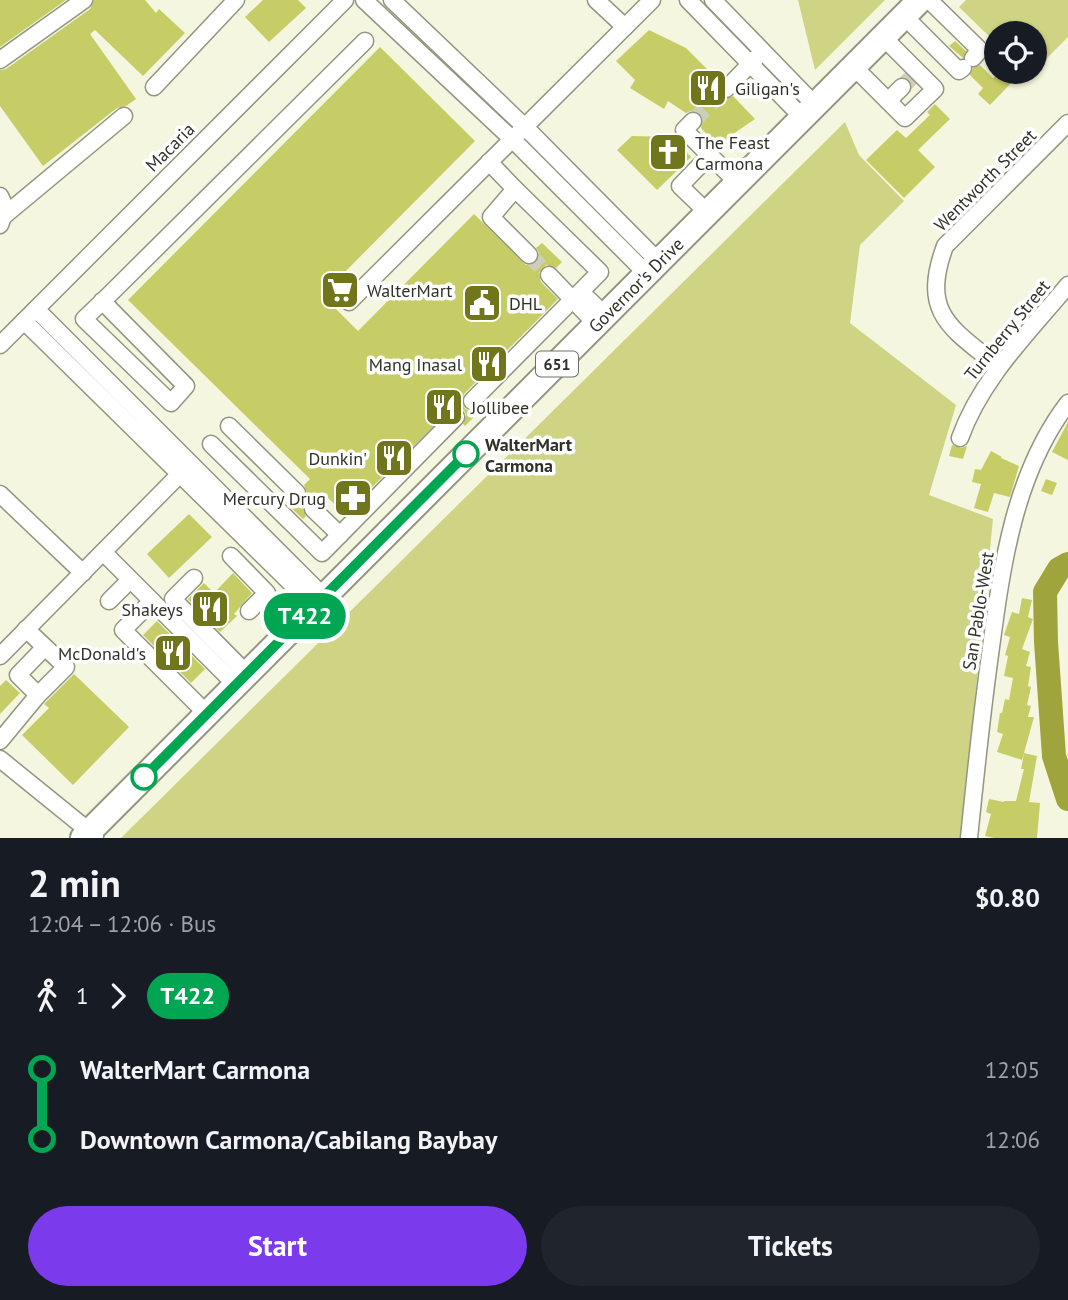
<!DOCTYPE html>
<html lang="en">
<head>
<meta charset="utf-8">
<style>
  body { margin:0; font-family:"PT Sans",sans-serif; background:#20242c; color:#f1f3f6; height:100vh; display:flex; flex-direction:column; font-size:26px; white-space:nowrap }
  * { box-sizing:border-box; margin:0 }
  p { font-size:23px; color:#9ea1a6 }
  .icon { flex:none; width:38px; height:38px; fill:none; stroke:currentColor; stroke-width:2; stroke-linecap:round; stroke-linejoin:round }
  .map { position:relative; height:838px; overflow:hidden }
  .side { display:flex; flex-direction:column; background:#171b24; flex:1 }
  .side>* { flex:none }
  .badge { padding:0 14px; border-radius:23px; font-size:24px; line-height:46px }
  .controls { position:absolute; left:984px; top:21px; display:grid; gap:14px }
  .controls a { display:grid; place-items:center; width:63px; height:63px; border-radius:50%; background:#171b24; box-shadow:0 2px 5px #0004; font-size:35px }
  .map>.badge { position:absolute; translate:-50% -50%; box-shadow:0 0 0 4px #fff }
  .legs { display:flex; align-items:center; gap:10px; height:77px; padding:0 28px; font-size:23px }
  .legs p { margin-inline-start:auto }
  .summary { display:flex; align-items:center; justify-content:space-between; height:119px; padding:0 28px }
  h1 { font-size:38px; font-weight:600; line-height:52px }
  .button { display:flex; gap:14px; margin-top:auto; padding:14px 28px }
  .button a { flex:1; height:80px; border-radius:42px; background:#7c3aed; color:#fff; font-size:28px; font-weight:600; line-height:80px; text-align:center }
  .button a+a { background:#20242c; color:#f1f3f6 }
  ul { padding:0 28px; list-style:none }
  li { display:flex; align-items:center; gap:24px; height:70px; font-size:26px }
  li i { display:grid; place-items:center; width:10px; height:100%; margin:0 9px; background:currentColor }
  li i::after { content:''; width:18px; height:18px; margin:-9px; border:5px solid; border-radius:50%; background:#171b24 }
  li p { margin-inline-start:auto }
  li:first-child i { background:linear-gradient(#0000 50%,currentColor 0) }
  li:last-child i { background:linear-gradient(currentColor 50%,#0000 0) }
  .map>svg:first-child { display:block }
  .green { fill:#ced484 }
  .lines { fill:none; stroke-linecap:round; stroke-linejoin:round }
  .river { stroke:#a0a43c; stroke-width:24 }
  .building { fill:#c7cd66 }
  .minor-tunnel { stroke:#cdcfba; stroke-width:16; stroke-dasharray:16 8; stroke-linecap:butt }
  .minor-casing { stroke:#939580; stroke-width:19 }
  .highway-casing { stroke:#939580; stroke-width:28 }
  .minor { stroke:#fff; stroke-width:16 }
  .highway { stroke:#fff; stroke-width:24 }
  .line-1-casing { stroke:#fff; stroke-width:16 }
  .line-1 { stroke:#00a651; stroke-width:10 }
  .stop-1-dot { fill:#fff; stroke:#00a651; stroke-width:3.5 }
  .labels { text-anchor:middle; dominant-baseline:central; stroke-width:7; stroke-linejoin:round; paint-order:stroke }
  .shield { fill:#fff; stroke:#6e6f68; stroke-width:2 }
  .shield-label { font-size:16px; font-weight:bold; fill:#303128 }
  .poi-label { font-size:18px; fill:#303128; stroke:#fff; text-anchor:start }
  .street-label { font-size:18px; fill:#303128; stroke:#fff }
  .stop-label { font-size:18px; font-weight:bold; fill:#303128; stroke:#fff; text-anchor:start }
</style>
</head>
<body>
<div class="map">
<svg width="1068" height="838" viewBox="0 0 1068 838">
  <rect width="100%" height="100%" fill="#f4f6df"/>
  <g class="green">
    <polygon points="798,0 885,0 815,70"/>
    <polygon points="966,0 1068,0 1068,37 1034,71 1034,33 996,33 996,43 959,7"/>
    <polygon points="845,122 859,155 904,201 860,245 850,323 956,405 929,495 993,519 961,838 121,838"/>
  </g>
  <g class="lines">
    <polyline class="river" points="1068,564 1059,569 1045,592 1046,642 1054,756 1068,799"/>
  </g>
  <g class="building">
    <polygon points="0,0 66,0 0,47"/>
    <polygon points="94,0 145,0 156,13 159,9 185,33 143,76 95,30 90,34 136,99 126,106 117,108 43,166 0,106 0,70 6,69 90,9"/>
    <polygon points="263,0 298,0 306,8 269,42 245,17"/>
    <polygon points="649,30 686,48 719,81 716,87 718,96 724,99 733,96 755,119 717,145 701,128 703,119 700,113 691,111 686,113 668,101 664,109 630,88 635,80 616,61"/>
    <polygon points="955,41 966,51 963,58 949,46"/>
    <polygon points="380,47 475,141 322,295 358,331 474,214 526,265 537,262 539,253 536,248 542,243 562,262 556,268 546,265 539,273 541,282 558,299 464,394 462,403 465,409 470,411 480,408 481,410 465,426 463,424 466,415 464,410 453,407 345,514 326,496 320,501 315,499 306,501 303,507 306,516 303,519 286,503 289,500 295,503 304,501 307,495 304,485 310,479 128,300"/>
    <polygon points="980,65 993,78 999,72 1007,72 1015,79 990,105 978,94 983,88 970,75 973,68"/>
    <polygon points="935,104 950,119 918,150 935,167 904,198 866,160 897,130 906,138 930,115 927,112"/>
    <polygon points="632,136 672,137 691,157 657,190 617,150"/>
    <polygon points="1068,422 1068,460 1052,452"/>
    <polygon points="952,445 961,448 967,446 963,459 949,456"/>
    <polygon points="991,451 1002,457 1001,458 1019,466 1010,497 994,493 988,512 974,508 981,484 972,482 975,469 981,470"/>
    <polygon points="1046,479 1057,483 1052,495 1041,491"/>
    <polygon points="189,514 212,537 169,578 147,554"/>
    <polygon points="233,573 252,593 234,614 237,616 220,632 188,599 204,583 214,593"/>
    <polygon points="1022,598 1032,600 1028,617 1033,619 1022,649 1030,652 1026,666 1031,667 1028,686 1031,687 1027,705 1031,706 1028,717 1034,717 1024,753 1037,756 1029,802 1040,803 1037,838 994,838 985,836 991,814 986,812 989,799 1004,802 1004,801 1016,801 1024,769 1021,769 1024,753 1022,760 997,752 1003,734 997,732 1000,713 1002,713 1005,699 1009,700 1013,678 1004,676 1008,656 1005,655 1010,637 1004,635 1012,612 1019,614"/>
    <polygon points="157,621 205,669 191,683 143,635"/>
    <polygon points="74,674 129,727 73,785 22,735 49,708 44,704"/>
    <polygon points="6,680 20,693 0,714 0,686"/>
  </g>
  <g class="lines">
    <g class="minor-tunnel">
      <polyline points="902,87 912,77"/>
      <polyline points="693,121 726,89"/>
      <polyline points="529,255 549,275"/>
    </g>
    <defs>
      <g id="minor">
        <polyline points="364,0 512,139 647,274"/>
        <polyline points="392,0 525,127 659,262"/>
        <polyline points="596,0 625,27"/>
        <polyline points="688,0 803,118"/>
        <polyline points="713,0 815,105"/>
        <polyline points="929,0 980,50 973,58"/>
        <polyline points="904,16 959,71 963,68"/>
        <polyline points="0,60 84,0"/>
        <polyline points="854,67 905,118 935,89 883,37"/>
        <polyline points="154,87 236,0"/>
        <polyline points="726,89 756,58"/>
        <polyline points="888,101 902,87"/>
        <polyline points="693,121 684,130 738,183"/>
        <polyline points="489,162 515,189"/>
        <polyline points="0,196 6,209 0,225"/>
        <polyline points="708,213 680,186 710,155"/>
        <polyline points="5,215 124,116"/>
        <polyline points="549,275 596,324"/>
        <polyline points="581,292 605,315"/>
        <polyline points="102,301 186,386 171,403 84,319 108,296 365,41"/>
        <polyline points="349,302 652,0"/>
        <polyline points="36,309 324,597"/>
        <polyline points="24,321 315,607"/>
        <polyline points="0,345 345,0"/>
        <path d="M 999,367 C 951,328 920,314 945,246 L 1068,123"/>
        <polyline points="472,401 600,272 515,189 491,217 529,255"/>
        <polyline points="229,426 297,493"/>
        <path d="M 960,438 C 981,379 1028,333 1068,285"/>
        <polyline points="211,444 322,553 456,417"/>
        <polyline points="0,494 83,573"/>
        <polyline points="313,509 340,535"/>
        <polyline points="103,552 236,685"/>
        <polyline points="231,556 267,593 249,611"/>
        <polyline points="194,578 173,599 247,674"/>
        <polyline points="109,601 130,580"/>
        <polyline points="152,601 123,630 207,714"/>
        <polyline points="26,629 66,667 38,695 18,675 45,647"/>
        <polyline points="0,656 186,468"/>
        <polyline points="0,741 38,695"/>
        <polyline points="0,759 95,836"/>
        <path d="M 969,838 C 975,779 981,721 989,662 C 1001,573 1012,476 1068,403"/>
      </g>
      <g id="highway">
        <path id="s1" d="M 83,838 L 920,0"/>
      </g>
    </defs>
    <use href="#minor" class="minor-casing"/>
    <use href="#highway" class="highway-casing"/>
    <use href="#minor" class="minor"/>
    <use href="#highway" class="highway"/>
  </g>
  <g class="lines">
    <defs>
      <polyline id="line-1" points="144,777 466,454"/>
    </defs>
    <use href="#line-1" class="line-1-casing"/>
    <use href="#line-1" class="line-1"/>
  </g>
  <defs>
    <symbol id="restaurant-square" viewBox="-11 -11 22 22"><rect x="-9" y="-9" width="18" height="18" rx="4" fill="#71751c" stroke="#fff"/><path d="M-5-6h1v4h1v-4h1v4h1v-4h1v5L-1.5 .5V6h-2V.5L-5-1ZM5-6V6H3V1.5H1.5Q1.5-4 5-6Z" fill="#fff"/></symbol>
    <symbol id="church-square" viewBox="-11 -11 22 22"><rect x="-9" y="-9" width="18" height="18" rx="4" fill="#71751c" stroke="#fff"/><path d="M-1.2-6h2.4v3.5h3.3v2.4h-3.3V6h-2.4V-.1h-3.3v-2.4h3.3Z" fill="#fff"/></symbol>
    <symbol id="supermarket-square" viewBox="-11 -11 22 22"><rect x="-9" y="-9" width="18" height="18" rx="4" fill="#71751c" stroke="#fff"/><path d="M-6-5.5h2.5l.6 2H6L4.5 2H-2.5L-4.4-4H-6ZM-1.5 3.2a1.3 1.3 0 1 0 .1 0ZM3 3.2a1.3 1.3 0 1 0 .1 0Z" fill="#fff"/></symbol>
    <symbol id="civic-square" viewBox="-11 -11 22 22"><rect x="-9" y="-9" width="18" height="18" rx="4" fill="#71751c" stroke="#fff"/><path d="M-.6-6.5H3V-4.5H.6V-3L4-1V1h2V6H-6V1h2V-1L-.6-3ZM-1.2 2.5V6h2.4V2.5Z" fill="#fff"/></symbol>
    <symbol id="pharmacy-square" viewBox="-11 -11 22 22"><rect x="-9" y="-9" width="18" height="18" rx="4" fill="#71751c" stroke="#fff"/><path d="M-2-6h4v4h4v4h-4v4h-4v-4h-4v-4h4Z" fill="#fff"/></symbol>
  </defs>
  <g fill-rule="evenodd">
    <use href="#restaurant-square" x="686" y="66" width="44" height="44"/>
    <use href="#church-square" x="646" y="130" width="44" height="44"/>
    <use href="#supermarket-square" x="318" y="268" width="44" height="44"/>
    <use href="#civic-square" x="460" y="281" width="44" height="44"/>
    <use href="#restaurant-square" x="467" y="342" width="44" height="44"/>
    <use href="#restaurant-square" x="422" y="385" width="44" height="44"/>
    <use href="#restaurant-square" x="372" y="436" width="44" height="44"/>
    <use href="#pharmacy-square" x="331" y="476" width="44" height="44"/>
    <use href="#restaurant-square" x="188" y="587" width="44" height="44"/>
    <use href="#restaurant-square" x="151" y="631" width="44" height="44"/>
  </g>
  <g class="stop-1-dot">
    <circle cx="466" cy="454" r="12"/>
    <circle cx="144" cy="777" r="12"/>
  </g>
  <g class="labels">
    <rect class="shield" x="536" y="351.5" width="42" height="25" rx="5"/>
    <g class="shield-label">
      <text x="557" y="364">651</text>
    </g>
    <g class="poi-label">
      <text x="735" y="88">Giligan's</text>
      <text x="695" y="142">The Feast<tspan x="695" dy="21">Carmona</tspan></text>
      <text x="367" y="290">WalterMart</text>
      <text x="509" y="303">DHL</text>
      <text x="462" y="364" text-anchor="end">Mang Inasal</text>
      <text x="471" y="407">Jollibee</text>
      <text x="367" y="458" text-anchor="end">Dunkin'</text>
      <text x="326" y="498" text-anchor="end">Mercury Drug</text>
      <text x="183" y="609" text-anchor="end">Shakeys</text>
      <text x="146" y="653" text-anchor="end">McDonald's</text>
    </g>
    <g class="street-label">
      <text transform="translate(170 147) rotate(-45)">Macaria</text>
      <text transform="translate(985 180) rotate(-45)">Wentworth Street</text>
      <text stroke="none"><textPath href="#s1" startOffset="782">Governor's Drive</textPath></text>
      <text transform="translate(1007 330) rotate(-51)">Turnberry Street</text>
      <text transform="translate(978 611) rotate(-81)">San Pablo-West</text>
    </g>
    <g class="stop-label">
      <text x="485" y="444">WalterMart<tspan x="485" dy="21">Carmona</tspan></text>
    </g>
  </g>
</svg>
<div class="controls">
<a><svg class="icon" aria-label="locate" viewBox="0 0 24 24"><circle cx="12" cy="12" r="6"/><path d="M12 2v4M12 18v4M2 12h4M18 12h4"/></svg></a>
</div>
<b class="badge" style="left:305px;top:616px;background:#00a651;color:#fff">T422</b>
</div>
<section class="side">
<div class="summary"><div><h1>2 min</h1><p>12:04 – 12:06 · Bus</p></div><b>$0.80</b></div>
<div class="legs"><svg class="icon" aria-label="walk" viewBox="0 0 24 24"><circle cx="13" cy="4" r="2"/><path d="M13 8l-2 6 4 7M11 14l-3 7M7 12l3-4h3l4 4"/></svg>1<svg class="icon" aria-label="forward" viewBox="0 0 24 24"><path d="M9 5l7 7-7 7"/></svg><b class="badge" style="background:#00a651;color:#fff">T422</b></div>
<ul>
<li><i style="color:#00a651"></i><b>WalterMart Carmona</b><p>12:05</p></li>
<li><i style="color:#00a651"></i><b>Downtown Carmona/Cabilang Baybay</b><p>12:06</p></li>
</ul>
<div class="button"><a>Start</a><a>Tickets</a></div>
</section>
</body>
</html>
